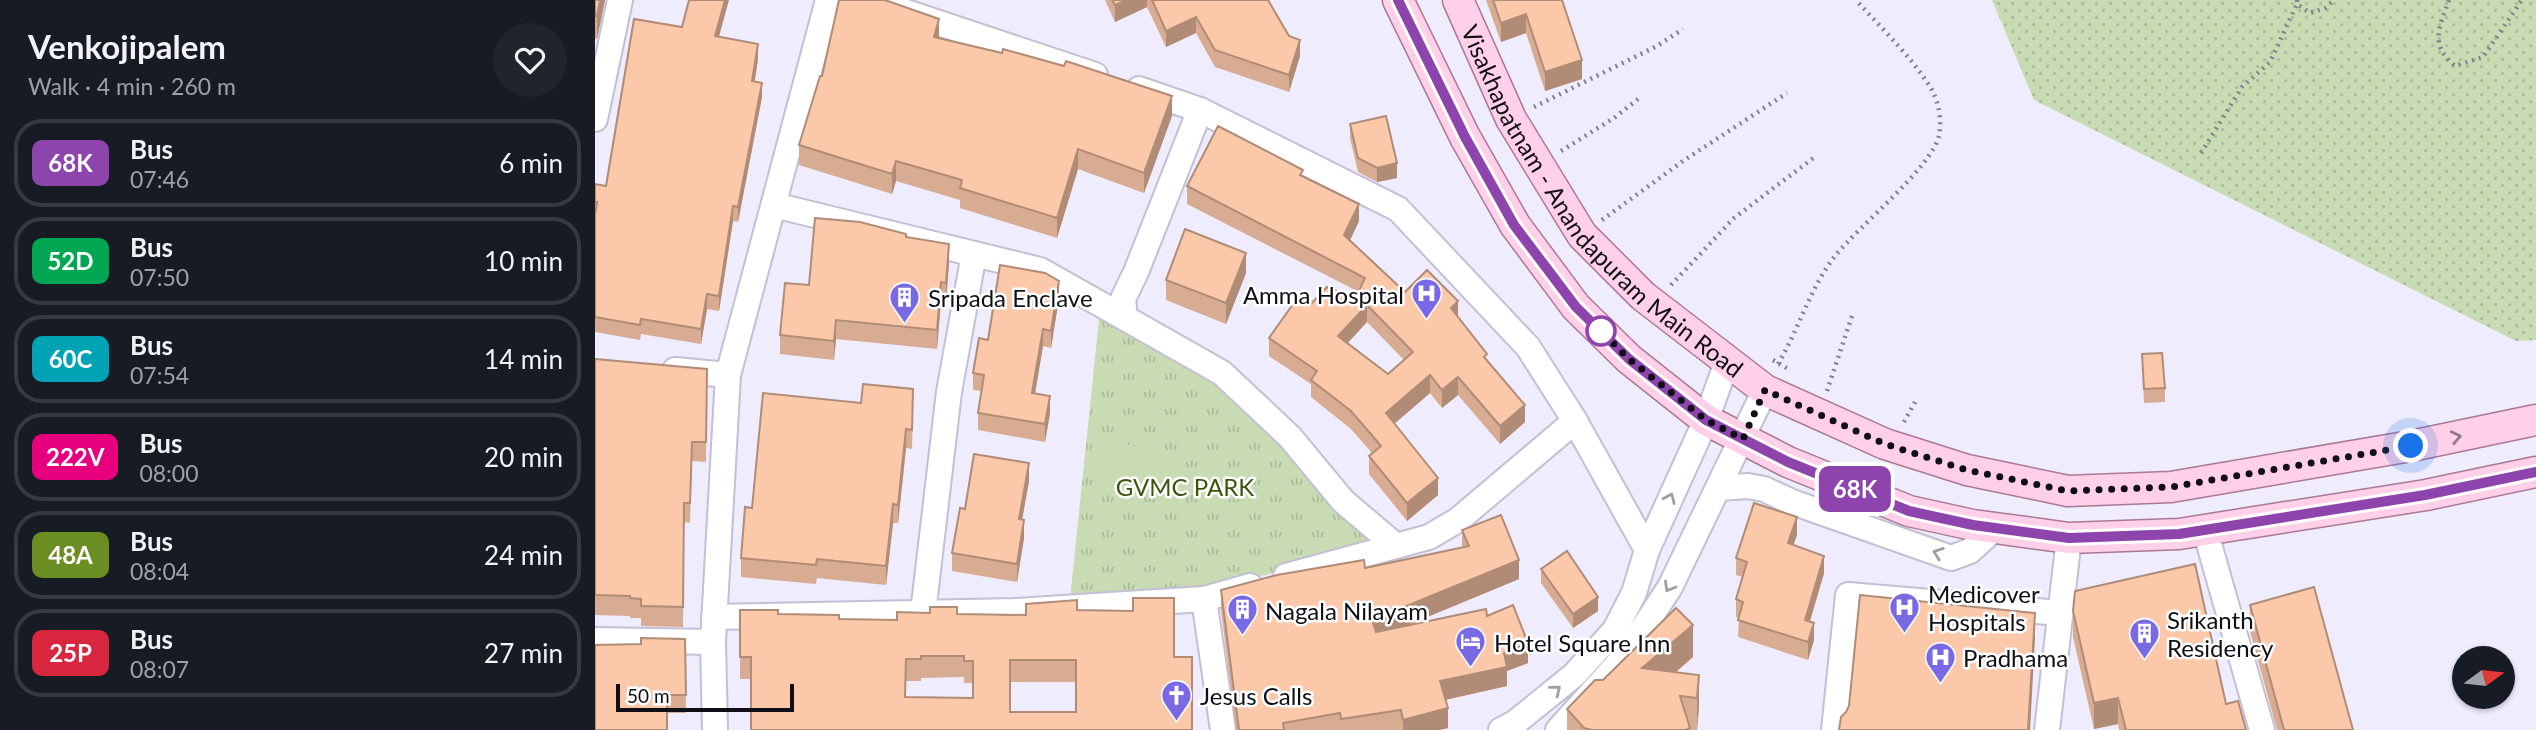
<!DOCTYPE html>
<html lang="en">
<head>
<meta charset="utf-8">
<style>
  body { margin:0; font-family:Lato,sans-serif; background:#20242c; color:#f1f3f6; height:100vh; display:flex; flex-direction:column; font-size:26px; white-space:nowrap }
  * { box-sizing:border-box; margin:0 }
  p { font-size:23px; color:#9ea1a6 }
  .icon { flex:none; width:38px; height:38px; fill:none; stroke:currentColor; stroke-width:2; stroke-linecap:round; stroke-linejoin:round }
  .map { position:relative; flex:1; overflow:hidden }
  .details { display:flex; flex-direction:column; background:#171b24; width:595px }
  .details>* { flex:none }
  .badge { padding:0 14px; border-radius:10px; font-size:24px; line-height:46px }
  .needle { width:46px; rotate:75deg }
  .controls { position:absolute; left:1857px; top:646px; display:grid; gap:14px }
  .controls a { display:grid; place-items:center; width:63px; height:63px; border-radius:50%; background:#171b24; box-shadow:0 2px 5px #0004; font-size:35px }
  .scale { position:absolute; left:21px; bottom:18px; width:178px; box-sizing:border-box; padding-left:7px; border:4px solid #100f16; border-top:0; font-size:19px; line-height:24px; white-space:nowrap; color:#100f16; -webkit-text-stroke:5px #fff; paint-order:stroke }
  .you { position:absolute; width:35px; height:35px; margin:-18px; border:5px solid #fff; border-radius:50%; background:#1a73e8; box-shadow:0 0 0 10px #1a73e833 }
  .map>.badge { position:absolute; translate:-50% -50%; box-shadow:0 0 0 4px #fff }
  .round { display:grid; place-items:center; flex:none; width:74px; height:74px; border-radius:37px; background:#20242c }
  .head { display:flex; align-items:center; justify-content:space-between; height:119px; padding:0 28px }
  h1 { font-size:33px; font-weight:700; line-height:52px }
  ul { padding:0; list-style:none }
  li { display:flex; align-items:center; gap:21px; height:88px; margin:0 14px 10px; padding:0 14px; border:4px solid #363941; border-radius:28px }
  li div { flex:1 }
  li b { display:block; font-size:26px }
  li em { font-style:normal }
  li .badge { min-width:77px; font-weight:700; text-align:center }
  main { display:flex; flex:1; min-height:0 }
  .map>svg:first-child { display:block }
  .grass { fill:url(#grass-dots) }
  .park { fill:url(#park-tufts) }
  .pitch { fill:#c8dbb3 }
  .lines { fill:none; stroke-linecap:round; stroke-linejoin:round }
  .minor-casing { stroke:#c3bfd4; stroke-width:28 }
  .major-casing { stroke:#ab7893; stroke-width:33 }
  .path { stroke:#83818e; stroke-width:4.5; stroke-dasharray:2 5; stroke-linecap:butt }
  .minor { stroke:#fff; stroke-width:24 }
  .major { stroke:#ffd0e7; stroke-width:30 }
  .wall { fill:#d8ac92; fill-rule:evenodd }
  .shaded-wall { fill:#b08c77 }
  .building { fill:#fbc8aa; stroke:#b08c77; stroke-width:2; fill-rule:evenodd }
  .oneway { stroke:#937989 }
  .oneway2 { stroke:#9f9fa2 }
  .line-casing { stroke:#fff; stroke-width:16 }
  .line { stroke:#8e44ad; stroke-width:10 }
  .walk { stroke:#100f16; stroke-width:7; stroke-dasharray:0 12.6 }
  .stop-dot { fill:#fff; stroke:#8e44ad; stroke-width:3.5 }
  .labels { text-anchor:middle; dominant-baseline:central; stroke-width:5; stroke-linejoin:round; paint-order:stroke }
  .street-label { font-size:24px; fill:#100f16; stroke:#fff }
  .poi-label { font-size:24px; fill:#100f16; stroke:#fff; text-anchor:start }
  .park-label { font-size:24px; fill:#3b550c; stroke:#fff }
</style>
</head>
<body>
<main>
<section class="details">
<div class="head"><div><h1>Venkojipalem</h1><p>Walk · 4 min · 260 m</p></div><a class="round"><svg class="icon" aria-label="heart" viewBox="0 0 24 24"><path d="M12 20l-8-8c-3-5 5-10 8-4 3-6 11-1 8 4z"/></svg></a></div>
<ul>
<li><span class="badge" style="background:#8e44ad;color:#fff">68K</span><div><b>Bus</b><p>07:46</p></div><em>6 min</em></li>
<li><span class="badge" style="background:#00a651;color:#fff">52D</span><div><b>Bus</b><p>07:50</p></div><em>10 min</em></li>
<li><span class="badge" style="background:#00a3b4;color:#fff">60C</span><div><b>Bus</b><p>07:54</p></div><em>14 min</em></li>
<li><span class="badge" style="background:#e6007e;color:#fff">222V</span><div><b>Bus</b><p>08:00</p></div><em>20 min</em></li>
<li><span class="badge" style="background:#6b8e23;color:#fff">48A</span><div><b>Bus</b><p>08:04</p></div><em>24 min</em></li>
<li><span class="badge" style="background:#d7263d;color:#fff">25P</span><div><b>Bus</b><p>08:07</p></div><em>27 min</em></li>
</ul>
</section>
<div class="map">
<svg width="1941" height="730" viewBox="0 0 1941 730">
  <defs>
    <pattern id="grass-dots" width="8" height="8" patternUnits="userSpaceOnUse" patternTransform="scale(1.75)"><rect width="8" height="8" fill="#c8dbb3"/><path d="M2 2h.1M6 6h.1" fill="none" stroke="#abbb99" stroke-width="1.8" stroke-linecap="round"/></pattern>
    <pattern id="park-tufts" width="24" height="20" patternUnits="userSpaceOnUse" patternTransform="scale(1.75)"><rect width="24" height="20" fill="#c8dbb3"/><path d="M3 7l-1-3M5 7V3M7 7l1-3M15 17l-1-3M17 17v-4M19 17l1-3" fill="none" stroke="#abbb99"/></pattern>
  </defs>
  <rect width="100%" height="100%" fill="#efecfd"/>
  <polygon class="grass" points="1397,0 1941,0 1941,340 1921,341 1439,100"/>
  <polygon class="park" points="505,310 622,375 792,545 625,586 475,599"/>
  <polygon class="pitch" points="506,440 564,450 559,484 501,474"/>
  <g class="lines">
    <defs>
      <g id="minor">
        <polyline points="275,0 500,75"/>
        <polyline points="544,89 605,110 803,209 933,347 980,421 1052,550"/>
        <polyline points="605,110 541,272 528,299 530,318 627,373 695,437 748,501 801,546"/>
        <polyline points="0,119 25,0"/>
        <polyline points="179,205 445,270 530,318"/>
        <polyline points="80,370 133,375 118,642 120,730"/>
        <polyline points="133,375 233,0"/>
        <polyline points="1124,488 1153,486 1169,489 1197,502 1356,558 1375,551 1400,528"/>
        <polyline points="1610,530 1667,730"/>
        <polyline points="691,576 834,537 863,520 980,421"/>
        <polyline points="609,599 628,730"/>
        <polyline points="328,613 354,392 379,254"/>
        <polyline points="119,617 420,611 609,599 655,586"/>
        <polyline points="0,640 118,642"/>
        <polyline points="906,730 921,722 979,675 1020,630 1039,593 1052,550 1111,420 1132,362"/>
        <polyline points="963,730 1030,656 1075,587 1170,390"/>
        <polyline points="1239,730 1253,595 1465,613"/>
        <polyline points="1452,730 1474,538"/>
      </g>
      <g id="major">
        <polyline points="803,0 870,137 920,225 981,307 1034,359 1111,420 1193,462 1314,511 1378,525 1474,538 1584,534 1831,495 1941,472"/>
        <path id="s1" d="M 863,0 L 916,119 L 987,235 L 1048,296 L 1170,390 L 1290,444 L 1372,470 L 1473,491 L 1576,487 L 1816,446 L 1941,420"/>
      </g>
    </defs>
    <use href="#minor" class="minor-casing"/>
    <use href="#major" class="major-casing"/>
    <g class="path">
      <polyline points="1702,0 1702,4 1715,13 1730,8 1739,0"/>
      <path d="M 1854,0 C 1844,28 1834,44 1860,66 L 1888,57 L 1927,0"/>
      <polyline points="939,107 1062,46 1088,29"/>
      <polyline points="966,151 1019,118 1047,96"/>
      <polyline points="1606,153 1647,87 1675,62 1702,4"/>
      <polyline points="1007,220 1088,161 1192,93"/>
      <polyline points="1076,285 1139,218 1221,156"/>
      <polyline points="1178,360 1195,370"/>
      <path d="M 1183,364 C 1204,329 1215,288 1240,256 C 1264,226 1336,168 1344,136 C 1347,121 1344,103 1337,90 C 1317,57 1287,29 1261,0"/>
      <polyline points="1232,391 1258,313"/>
      <polyline points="1309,422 1320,402"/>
    </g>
    <use href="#minor" class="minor"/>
    <use href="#major" class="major"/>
  </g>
  <g class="wall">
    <polygon points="0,0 10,0 2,39 0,39"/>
    <polygon points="510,0 673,0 705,56 694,92 620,67 601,33 571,47 552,7 520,22"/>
    <polygon points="891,0 967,0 987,79 950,91 931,33 906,42"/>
    <polygon points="124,37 163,59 160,81 167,97 143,222 138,221 124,311 112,309 106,344 46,334 45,340 0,332 0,184 11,186"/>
    <polygon points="344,39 577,116 549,193 483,169 462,238 365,208 365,200 301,181 297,194 204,165 204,145 227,76"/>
    <polygon points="755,124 802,178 782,182 763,172 755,138"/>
    <path d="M 708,176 L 764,221 L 755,240 L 810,292 L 863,317 L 892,360 L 930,422 L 905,444 L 863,395 L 847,408 L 835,393 L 799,424 L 843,495 L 812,521 L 774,474 L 774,456 L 777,453 L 756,429 L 716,397 L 716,384 L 674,356 L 674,338 L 715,305 L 762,299 L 764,292 L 592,204 L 592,186 ZM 772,322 L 809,360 L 793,374 L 753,343 Z"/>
    <polygon points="311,237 354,263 351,302 346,301 342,349 241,339 239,360 185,354 185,335 214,285"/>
    <polygon points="651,273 631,324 571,300 571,280"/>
    <polygon points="464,298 456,348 448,346 440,394 455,413 450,442 383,430 383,413 387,391 378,390 378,373 393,340"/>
    <polygon points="1547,354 1570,388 1570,402 1549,403"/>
    <polygon points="0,359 112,388 111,462 97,461 95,523 89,522 88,627 46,626 46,618 35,618 35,616 0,615"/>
    <polygon points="318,408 317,449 311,448 303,523 298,523 291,585 222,578 221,584 146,577 146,558 157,508"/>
    <polygon points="434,481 427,519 429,538 422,582 357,571 357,553 370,509"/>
    <polygon points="867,530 924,579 810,626 892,616 933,663 912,671 912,686 850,700 853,728 844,730 641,730 626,610 626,590 770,568 867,548"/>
    <polygon points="1202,535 1198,545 1229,573 1215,622 1219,640 1213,660 1143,637 1144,618 1141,617 1141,599 1148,577 1141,575 1141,558"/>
    <polygon points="946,569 1003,611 978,628 946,583"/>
    <polygon points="1655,605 1758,730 1682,730 1655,631"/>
    <path d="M 145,610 L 244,619 L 302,620 L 362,614 L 431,615 L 482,610 L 579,657 L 597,730 L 156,730 L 156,679 L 145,679 ZM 369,677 L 369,683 L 378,683 L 378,698 L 311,697 L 311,681 L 326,681 L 326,678 ZM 415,682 L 481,682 L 481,712 L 415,712 Z"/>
    <polygon points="1478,611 1631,704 1651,730 1524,730 1523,724 1499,729 1478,637"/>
    <polygon points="90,639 91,713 72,713 46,644"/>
    <polygon points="1098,657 1081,672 1104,675 1104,707 1102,730 972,730 972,709 1008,680"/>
  </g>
  <g class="shaded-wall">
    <polygon points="5,0 10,0 2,39 2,16"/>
    <polygon points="130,0 134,0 120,51 120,36"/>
    <polygon points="532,0 552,0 552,7 520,22 520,5"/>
    <polygon points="931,14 931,33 906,42 906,23"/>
    <polygon points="601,17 601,33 571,47 571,31"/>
    <polygon points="344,19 344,39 339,37"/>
    <polygon points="705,40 705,56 694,92 694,75"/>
    <polygon points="163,44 163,59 157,96 157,81"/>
    <polygon points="987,60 987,79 950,91 950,72"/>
    <polygon points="167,83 167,97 143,222 143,207"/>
    <polygon points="577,96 577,116 549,193 549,173"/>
    <polygon points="483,149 483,169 462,238 462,218"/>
    <polygon points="301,161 301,181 297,194 297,174"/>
    <polygon points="802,163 802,178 782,182 782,168"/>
    <polygon points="764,204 764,221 749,253 749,235"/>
    <polygon points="138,206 138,221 124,311 124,296"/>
    <polygon points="354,244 354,263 351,302 351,283"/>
    <polygon points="651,253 651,273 631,324 631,303"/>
    <polygon points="464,281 464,298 456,348 456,331"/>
    <polygon points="346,282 346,301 342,349 342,330"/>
    <polygon points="112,294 112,309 106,344 106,329"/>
    <polygon points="863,301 863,319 856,308"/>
    <polygon points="772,305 772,322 743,353 743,336"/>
    <polygon points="241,320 241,339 239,360 239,341"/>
    <polygon points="448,329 448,346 437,410 437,393"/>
    <polygon points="835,375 835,393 791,431 791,413"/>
    <polygon points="863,377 863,395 847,408 847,390"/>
    <polygon points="455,396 455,413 450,442 450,424"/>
    <polygon points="930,405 930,422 905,444 905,426"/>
    <polygon points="311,429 311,448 303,523 303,505"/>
    <polygon points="434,463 434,481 424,537 424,519"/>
    <polygon points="843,478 843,495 812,521 812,503"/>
    <polygon points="298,504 298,523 291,585 291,566"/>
    <polygon points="1202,517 1202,535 1193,561 1193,543"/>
    <polygon points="429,520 429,538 422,582 422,564"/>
    <polygon points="1229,556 1229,573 1210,637 1210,620"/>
    <polygon points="924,560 924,579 777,640 777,620"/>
    <polygon points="1003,597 1003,611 978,628 978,614"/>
    <polygon points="1440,613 1440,639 1435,730 1433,730"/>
    <polygon points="1219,623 1219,640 1213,660 1213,642"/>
    <polygon points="1098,625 1098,657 1047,701 1047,668"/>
    <polygon points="933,643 933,663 912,671 912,686 845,701 845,681 909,653"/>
    <polygon points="1104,675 1104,707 1102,730 1102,698"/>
    <polygon points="1523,698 1523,724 1499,729 1499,703"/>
    <polygon points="853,708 853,728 844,730 808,730 808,720"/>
  </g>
  <g class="building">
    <polygon points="0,0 5,0 2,16 0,16"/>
    <polygon points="94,0 130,0 120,36 163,44 157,81 167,83 143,207 138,206 124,296 112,294 106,329 46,319 45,325 0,317 0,214 2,202 0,202 0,184 11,186 39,19 87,27"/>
    <polygon points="244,0 290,0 344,19 339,37 407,53 408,49 469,66 471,61 577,96 549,173 483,149 462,218 365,188 367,180 301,161 297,174 204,145 225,76 227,76"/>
    <polygon points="517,0 532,0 520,5"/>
    <polygon points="557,0 673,0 694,36 705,40 694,75 620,50 601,17 571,31"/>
    <polygon points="898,0 967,0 987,60 950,72 931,14 906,23"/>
    <polygon points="791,116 802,163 782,168 763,158 755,124"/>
    <path d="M 623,126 L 708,170 L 705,175 L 764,204 L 749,235 L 810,292 L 832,270 L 863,301 L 856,308 L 892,354 L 889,357 L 930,405 L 905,426 L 863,377 L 847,390 L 835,375 L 791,413 L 843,478 L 812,503 L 774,456 L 786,446 L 756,411 L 716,380 L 722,371 L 674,338 L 703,297 L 715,305 L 732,287 L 769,302 L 762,295 L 770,278 L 592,186 ZM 772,305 L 818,352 L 793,374 L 743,336 Z"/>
    <polygon points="220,218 265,222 311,234 311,237 354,244 351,283 346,282 342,330 241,320 239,341 185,335 190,283 214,285"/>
    <polygon points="590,229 651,253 631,303 571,280"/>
    <polygon points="405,265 450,273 464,281 456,331 448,329 437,393 455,396 450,424 383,413 389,375 378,373 384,338 393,340"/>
    <polygon points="1567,353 1570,388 1549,389 1547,354"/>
    <polygon points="0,359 112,369 111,442 97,442 95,503 89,503 88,607 46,606 46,599 35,598 35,596 0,595"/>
    <polygon points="268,384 318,389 317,430 311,429 303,505 298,504 291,566 222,559 221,565 146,558 150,507 157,508 168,393 266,403"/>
    <polygon points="379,454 434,463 424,519 429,520 422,564 357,553 365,508 370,509"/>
    <polygon points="1159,503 1202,517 1193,543 1229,556 1210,620 1219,623 1213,642 1143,620 1148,602 1141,599 1152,562 1141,558"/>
    <polygon points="906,515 924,560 777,620 781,632 891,609 892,616 918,605 933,643 909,653 912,667 845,681 853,708 808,720 806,710 746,719 745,713 688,723 689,730 644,730 626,590 682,575 769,560 770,568 874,546 867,530"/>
    <polygon points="972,551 1003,597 978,614 946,569"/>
    <polygon points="1600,564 1631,704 1643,701 1651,730 1531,730 1523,698 1499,703 1478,611 1480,591"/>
    <polygon points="1719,587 1758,730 1689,730 1655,605"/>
    <polygon points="1265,595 1440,613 1433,730 1244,730 1246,717 1251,712 1254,706"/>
    <path d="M 538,598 L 579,598 L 579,657 L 597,657 L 597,730 L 156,730 L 156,657 L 145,657 L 145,610 L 183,610 L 183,614 L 244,615 L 244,619 L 302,620 L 302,612 L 335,613 L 335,607 L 362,607 L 362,614 L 431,615 L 431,604 L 482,600 L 482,610 L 538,611 ZM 326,656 L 369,656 L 369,661 L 378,661 L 378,698 L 310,697 L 311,659 L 326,659 ZM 415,660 L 481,660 L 481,712 L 415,712 Z"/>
    <polygon points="1081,608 1098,625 1047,668 1104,675 1102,698 1085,696 1095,728 1091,730 997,730 989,728 972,709 1000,680 1008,680"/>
    <polygon points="46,638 90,639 91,695 72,695 72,730 0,730 0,645 46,644"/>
  </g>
  <defs><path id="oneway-chevron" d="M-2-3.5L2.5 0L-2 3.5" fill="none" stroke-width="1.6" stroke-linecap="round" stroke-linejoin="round" transform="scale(1.75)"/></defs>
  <use class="oneway" href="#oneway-chevron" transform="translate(1861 437) rotate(-12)"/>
  <g class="oneway2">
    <use href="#oneway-chevron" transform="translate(1075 498) rotate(-66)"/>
    <use href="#oneway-chevron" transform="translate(1343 553) rotate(-160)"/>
    <use href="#oneway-chevron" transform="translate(1074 587) rotate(120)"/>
    <use href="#oneway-chevron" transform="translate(961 690) rotate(-39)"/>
  </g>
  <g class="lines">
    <defs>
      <polyline id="line" points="803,0 870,137 919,225 981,307 1034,359 1111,420 1193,462 1314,511 1378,525 1474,538 1584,534 1830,495 1941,472"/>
    </defs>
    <use href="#line" class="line-casing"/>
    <use href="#line" class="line"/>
    <polyline class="walk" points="1006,331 999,324 1034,359 1111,420 1148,439 1170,390 1290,444 1372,470 1473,491 1576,487 1816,446"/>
  </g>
  <defs>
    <symbol id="hospital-pin" viewBox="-11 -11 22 30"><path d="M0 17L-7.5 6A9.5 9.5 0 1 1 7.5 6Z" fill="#7a69e4" stroke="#fff"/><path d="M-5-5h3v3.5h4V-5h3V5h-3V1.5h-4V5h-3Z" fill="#fff"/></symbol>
    <symbol id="building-pin" viewBox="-11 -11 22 30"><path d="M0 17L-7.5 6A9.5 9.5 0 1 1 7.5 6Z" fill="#7a69e4" stroke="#fff"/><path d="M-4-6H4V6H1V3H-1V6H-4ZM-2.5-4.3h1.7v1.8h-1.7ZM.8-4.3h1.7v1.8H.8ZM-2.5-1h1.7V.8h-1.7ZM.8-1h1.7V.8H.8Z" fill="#fff"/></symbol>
    <symbol id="hotel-pin" viewBox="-11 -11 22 30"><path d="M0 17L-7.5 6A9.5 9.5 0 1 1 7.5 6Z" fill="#7a69e4" stroke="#fff"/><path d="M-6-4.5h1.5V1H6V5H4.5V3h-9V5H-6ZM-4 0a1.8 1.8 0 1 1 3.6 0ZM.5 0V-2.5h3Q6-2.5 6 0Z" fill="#fff"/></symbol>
    <symbol id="church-pin" viewBox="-11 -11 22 30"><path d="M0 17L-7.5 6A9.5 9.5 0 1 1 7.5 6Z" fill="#7a69e4" stroke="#fff"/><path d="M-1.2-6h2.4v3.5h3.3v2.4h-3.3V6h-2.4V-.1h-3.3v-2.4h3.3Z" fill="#fff"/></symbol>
  </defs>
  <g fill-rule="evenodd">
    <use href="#hospital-pin" x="814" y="276" width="35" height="47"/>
    <use href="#building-pin" x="292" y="280" width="35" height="47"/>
    <use href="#hospital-pin" x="1292" y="590" width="35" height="47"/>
    <use href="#building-pin" x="630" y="592" width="35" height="47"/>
    <use href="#building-pin" x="1532" y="616" width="35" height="47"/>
    <use href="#hotel-pin" x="858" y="624" width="35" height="47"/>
    <use href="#hospital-pin" x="1328" y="640" width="35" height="47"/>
    <use href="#church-pin" x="564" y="678" width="35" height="47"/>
  </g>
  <circle class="stop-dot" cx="1006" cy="331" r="14"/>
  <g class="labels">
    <g class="street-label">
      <text stroke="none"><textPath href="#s1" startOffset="252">Visakhapatnam - Anandapuram Main Road</textPath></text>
    </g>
    <g class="poi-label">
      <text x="809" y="294" text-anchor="end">Amma Hospital</text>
      <text x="333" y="297">Sripada Enclave</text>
      <text x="1333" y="593">Medicover<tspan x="1333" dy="28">Hospitals</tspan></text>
      <text x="670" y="610">Nagala Nilayam</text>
      <text x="1572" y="619">Srikanth<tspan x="1572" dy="28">Residency</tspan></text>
      <text x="899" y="642">Hotel Square Inn</text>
      <text x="1368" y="657">Pradhama</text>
      <text x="605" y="695">Jesus Calls</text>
    </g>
    <g class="park-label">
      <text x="590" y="486">GVMC PARK</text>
    </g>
  </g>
</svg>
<div class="controls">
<a><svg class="needle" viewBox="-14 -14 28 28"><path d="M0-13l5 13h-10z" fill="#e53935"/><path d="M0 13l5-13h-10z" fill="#9ea1a6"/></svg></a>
</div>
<div class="scale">50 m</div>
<div class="you" style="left:1816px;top:446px"></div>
<b class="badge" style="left:1260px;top:489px;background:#8e44ad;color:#fff">68K</b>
</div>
</main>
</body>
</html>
